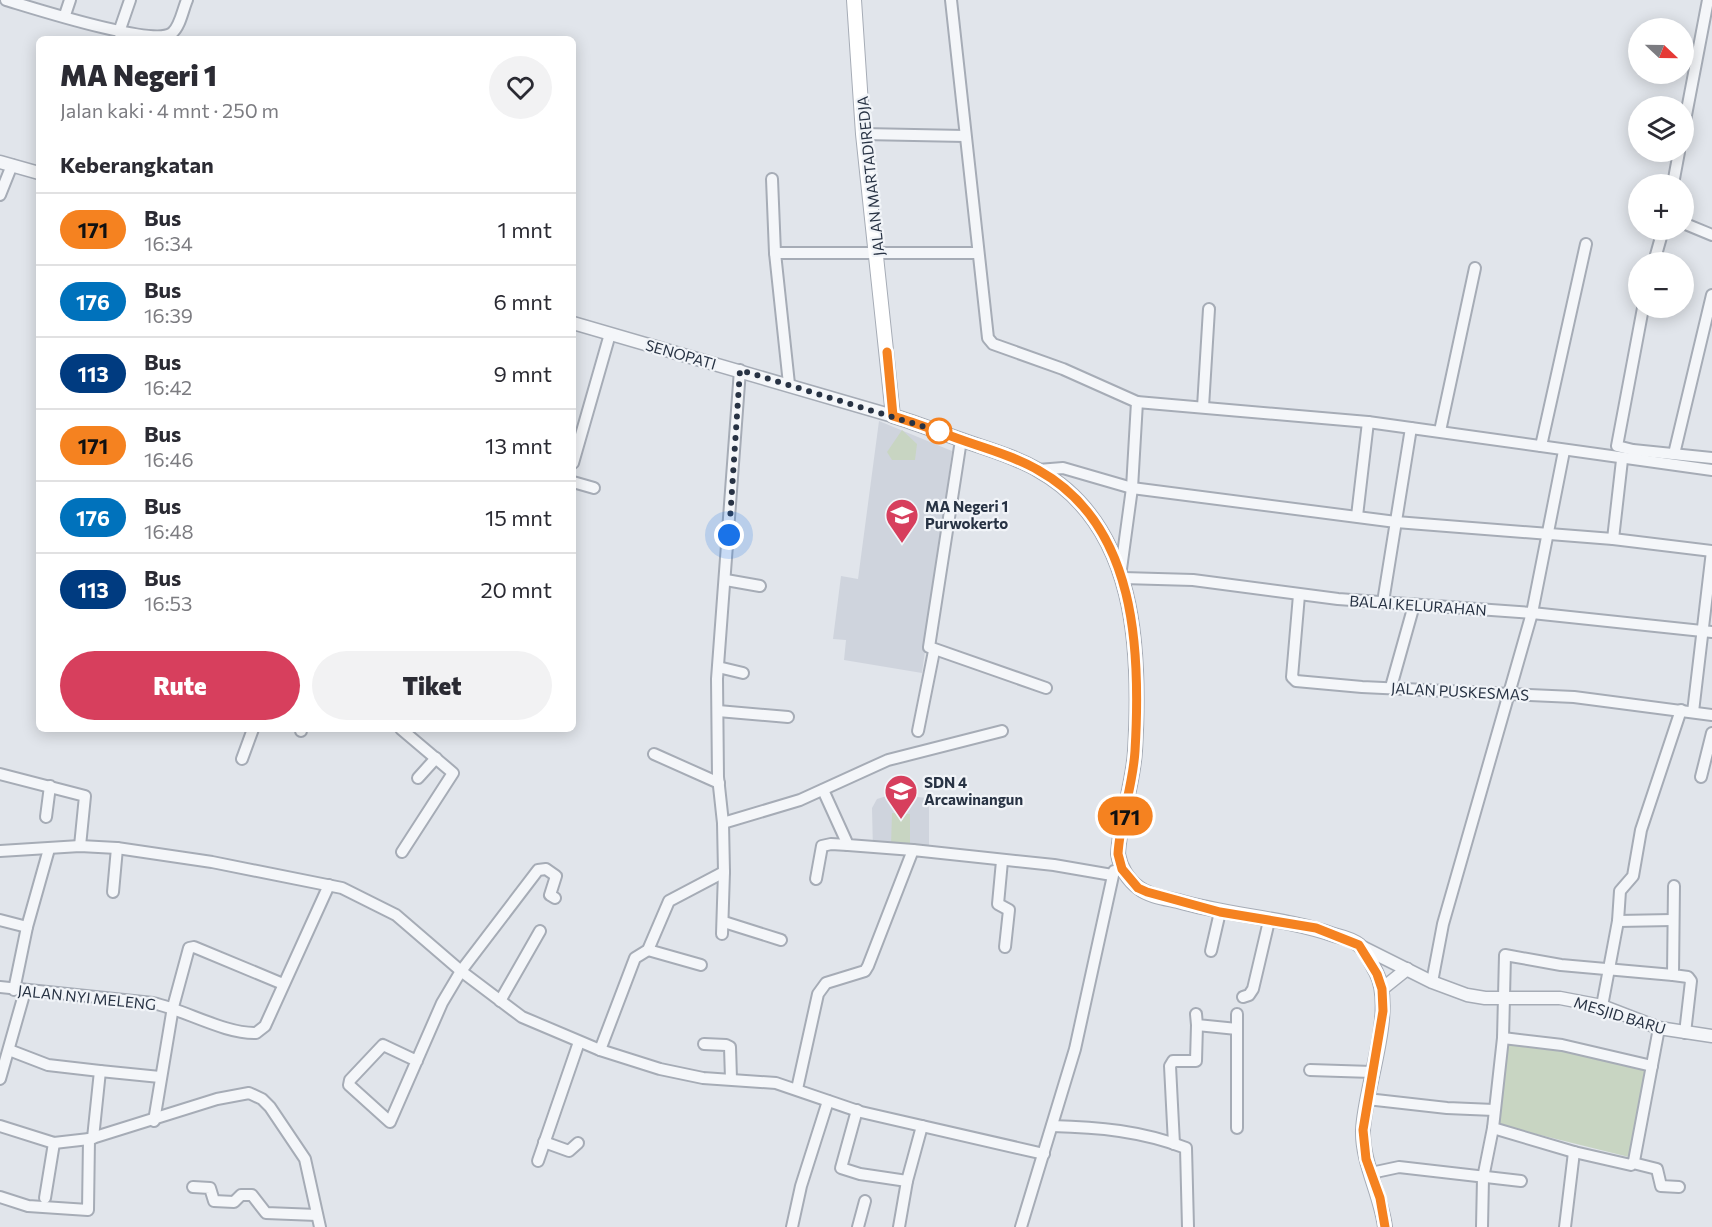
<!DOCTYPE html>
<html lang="id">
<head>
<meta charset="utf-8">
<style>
  body { margin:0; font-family:Commissioner,sans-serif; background:#f2f2f3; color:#2b2b33; height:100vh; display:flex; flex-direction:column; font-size:22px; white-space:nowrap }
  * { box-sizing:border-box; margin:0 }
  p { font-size:20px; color:#7c7c81 }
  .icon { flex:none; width:33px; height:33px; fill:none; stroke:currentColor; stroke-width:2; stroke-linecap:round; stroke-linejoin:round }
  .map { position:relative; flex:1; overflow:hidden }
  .side { position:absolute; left:36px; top:36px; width:540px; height:696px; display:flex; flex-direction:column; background:#fff; border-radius:9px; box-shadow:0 3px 15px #0003 }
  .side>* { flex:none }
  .badge { padding:0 12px; border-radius:20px; font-size:21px; line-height:39px }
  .needle { width:39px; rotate:112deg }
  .buttons { position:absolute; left:1628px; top:18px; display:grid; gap:12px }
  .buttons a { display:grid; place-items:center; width:66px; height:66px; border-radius:50%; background:#fff; box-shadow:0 3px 15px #0003; font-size:30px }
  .you { position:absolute; width:30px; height:30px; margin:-15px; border:4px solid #fff; border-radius:50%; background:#1a73e8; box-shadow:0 0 0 9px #1a73e833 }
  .map>.badge { position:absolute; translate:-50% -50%; box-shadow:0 0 0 3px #fff }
  h2 { padding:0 24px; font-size:22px; line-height:54px }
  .round { display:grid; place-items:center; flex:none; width:63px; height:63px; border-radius:32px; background:#f2f2f3 }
  .summary { display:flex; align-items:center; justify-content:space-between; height:102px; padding:0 24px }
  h1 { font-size:28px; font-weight:800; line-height:45px }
  .action { display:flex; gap:12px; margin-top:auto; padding:12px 24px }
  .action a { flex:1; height:69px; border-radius:36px; background:#d73f5d; color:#fff; font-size:24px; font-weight:800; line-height:69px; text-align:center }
  .action a+a { background:#f2f2f3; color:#2b2b33 }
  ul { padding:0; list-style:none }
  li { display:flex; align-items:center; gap:18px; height:72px; padding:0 24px; border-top:2px solid #e1e1e2 }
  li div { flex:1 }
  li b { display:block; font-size:22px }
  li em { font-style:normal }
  li .badge { min-width:66px; font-weight:700; text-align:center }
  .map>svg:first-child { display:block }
  .built { fill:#cfd4dd }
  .green { fill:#c8d5c2 }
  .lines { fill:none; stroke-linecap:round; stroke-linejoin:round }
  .minor-casing { stroke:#a6acb6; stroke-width:14 }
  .tertiary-casing { stroke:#a6acb6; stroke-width:15 }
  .secondary-casing { stroke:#a6acb6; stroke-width:16 }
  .minor { stroke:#f4f6f9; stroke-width:10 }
  .tertiary { stroke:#f4f6f9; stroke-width:12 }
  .secondary { stroke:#fff; stroke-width:14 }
  .line-casing { stroke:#fff; stroke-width:14 }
  .line { stroke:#f58220; stroke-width:9 }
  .walk { stroke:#283344; stroke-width:6; stroke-dasharray:0 10.8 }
  .stop-dot { fill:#fff; stroke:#f58220; stroke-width:3 }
  .labels { text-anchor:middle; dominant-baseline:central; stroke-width:4.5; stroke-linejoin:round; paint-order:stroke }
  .street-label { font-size:15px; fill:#283344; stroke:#f1f4f8 }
  .poi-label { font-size:15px; font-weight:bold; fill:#283344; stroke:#f1f4f8; text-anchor:start }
</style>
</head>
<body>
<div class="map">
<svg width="1712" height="1227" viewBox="0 0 1712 1227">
  <rect width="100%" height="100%" fill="#e1e5eb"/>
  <g class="built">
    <polygon points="879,421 952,451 922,673 844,660 846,640 833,639 841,576 858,579"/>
    <polygon points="890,795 929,798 929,851 873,851 872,808 877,799"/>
  </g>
  <g class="green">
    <polygon points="902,430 917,444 915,460 892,460 887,452"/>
    <polygon points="892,813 910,814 910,847 891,846"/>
    <polygon points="1510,1036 1657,1069 1640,1146 1633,1158 1496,1124"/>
  </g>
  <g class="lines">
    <defs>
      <g id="minor">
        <path d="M 6,0 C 33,8 153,47 172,33 C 180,27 183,9 187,0"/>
        <polyline points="951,0 988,338 993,344 1063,369 1137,402"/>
        <polyline points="65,15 70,0"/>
        <polyline points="119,32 130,0"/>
        <polyline points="1683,131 1708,0"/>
        <polyline points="863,134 965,136"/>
        <polyline points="772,179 775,253 789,384"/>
        <polyline points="1673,184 1679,152"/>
        <polyline points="0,195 12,165"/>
        <polyline points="1683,223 1712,235"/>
        <polyline points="775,253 978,253"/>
        <polyline points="1654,262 1663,230"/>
        <polyline points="1643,308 1617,446 1633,450 1712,458"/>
        <polyline points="1203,407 1209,309"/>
        <polyline points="1440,431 1475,268"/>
        <polyline points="961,440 929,647 1046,688"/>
        <polyline points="1541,446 1586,244"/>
        <polyline points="1674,454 1712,295"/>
        <polyline points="573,463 610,334"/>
        <polyline points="1038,470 1063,468 1132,488 1396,522 1613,539 1712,551"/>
        <polyline points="573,482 594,488"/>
        <polyline points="1357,516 1368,422"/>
        <polyline points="1613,539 1622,460"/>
        <polyline points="1121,569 1132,488 1137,402 1368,422 1712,470"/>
        <polyline points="1123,578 1193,580 1338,599 1532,613 1712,632"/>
        <polyline points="726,580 760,586"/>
        <polyline points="1299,595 1292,677 1296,681 1362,687 1574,697 1712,715"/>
        <polyline points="1383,602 1411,428"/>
        <polyline points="718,667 743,673"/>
        <polyline points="1391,687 1414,605"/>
        <polyline points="718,711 788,717"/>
        <polyline points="1693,712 1712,551"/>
        <polyline points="401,729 453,773 402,852"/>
        <polyline points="301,731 301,729"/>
        <polyline points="918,731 934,651"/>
        <polyline points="654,754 719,783"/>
        <polyline points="242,759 253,729"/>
        <polyline points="0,774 85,796 80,846"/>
        <polyline points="1701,777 1712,733"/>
        <polyline points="418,778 436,758"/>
        <polyline points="823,790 848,845 913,850"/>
        <polyline points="46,817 50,786"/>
        <polyline points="723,823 800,800 888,760 1002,731"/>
        <polyline points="0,851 80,846 117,848 212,862 342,888 396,915 461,971 522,1017 600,1050 660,1069 703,1078 776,1083 861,1112 1044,1154"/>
        <polyline points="1002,861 998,904 1009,910 1005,947"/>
        <polyline points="816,879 822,846 831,844 848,845"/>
        <polyline points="1674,886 1673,975 1688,977 1691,981 1685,1033"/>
        <polyline points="113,892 117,848"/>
        <polyline points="0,920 27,927"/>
        <polyline points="1618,921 1672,920"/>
        <polyline points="724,922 781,940"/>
        <polyline points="722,934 724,872 723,823 718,777 717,679 740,370"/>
        <polyline points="648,950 701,965"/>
        <polyline points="1211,951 1220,912"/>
        <polyline points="1432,982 1443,924 1532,613 1564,451"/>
        <path d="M 0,987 L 153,1003 C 185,1010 225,1034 256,1033 L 265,1026 L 329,885"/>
        <polyline points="14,990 27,927 49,849"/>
        <polyline points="1243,997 1249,995 1253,989 1269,921"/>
        <polyline points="500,1001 540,931"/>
        <polyline points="1602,1006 1618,921 1620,891 1633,876 1641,830 1681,710"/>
        <polyline points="1196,1014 1197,1025 1237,1029"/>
        <polyline points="1237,1014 1237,1128"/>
        <polyline points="1659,1028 1634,1161 1631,1165 1574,1152 1493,1128 1503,1038 1505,955 1561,965 1673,975"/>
        <polyline points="1503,1038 1562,1045 1652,1066"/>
        <polyline points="704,1044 726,1045 730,1047 731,1079"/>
        <polyline points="9,1050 48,1065 100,1071 93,1138"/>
        <polyline points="600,1050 635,958 648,950 669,901 724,872"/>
        <polyline points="417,1061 383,1045 350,1080 349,1085 390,1122 442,1003 461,971 538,870 546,869 556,876 550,895 555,898"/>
        <polyline points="1310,1070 1372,1072"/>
        <polyline points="100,1071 160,1077"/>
        <polyline points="0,1079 25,991"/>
        <polyline points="797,1089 818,994 826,983 865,971 868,966 913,850 1054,865 1112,875"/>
        <polyline points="1367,1099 1447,1108 1494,1110"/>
        <polyline points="857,1110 841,1168 860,1174 907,1181"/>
        <polyline points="154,1121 173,1007 189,948 194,947 283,984"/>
        <polyline points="0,1126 54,1143 89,1139 217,1099 249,1093 262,1099 270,1107 305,1159 320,1227"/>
        <path d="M 1052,1126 C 1098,1127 1142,1131 1186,1148 L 1188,1227"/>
        <polyline points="544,1142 569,1151 578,1143"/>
        <polyline points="1174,1144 1170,1066 1173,1061 1196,1061 1197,1025"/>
        <polyline points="538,1161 579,1042"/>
        <polyline points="1633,1163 1657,1169 1661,1186 1679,1187"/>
        <polyline points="1371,1173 1399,1167 1521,1181"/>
        <polyline points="193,1187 210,1188 214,1201 234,1202 241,1195 252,1195 266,1213 317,1215"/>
        <polyline points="0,1197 28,1206 88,1210 89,1139"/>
        <polyline points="45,1198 54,1143"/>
        <polyline points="792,1227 801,1186 828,1101"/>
        <polyline points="858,1227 865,1201"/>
        <polyline points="899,1227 907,1181 922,1126"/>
        <polyline points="1021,1227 1075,1049 1114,871"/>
        <polyline points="1482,1227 1483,1178 1493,1128"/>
        <polyline points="1565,1227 1574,1152"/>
      </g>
      <g id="tertiary">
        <polyline points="0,162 39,173"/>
        <polyline points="573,323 893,416"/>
        <polyline points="1360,946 1432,982 1467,995 1485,998 1560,998 1602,1006 1659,1028 1712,1036"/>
        <polyline points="1382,989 1407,969"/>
      </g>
      <path id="secondary" d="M 854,0 L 863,134 L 893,416 C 916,423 939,432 962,440 C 987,449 1014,456 1038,470 C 1137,525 1141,650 1135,751 C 1133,785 1120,819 1118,854 C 1120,867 1128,880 1139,888 C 1149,896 1165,898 1178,901 C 1229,916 1286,918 1334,935 C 1342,937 1353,940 1359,945 C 1366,951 1372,965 1376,972 C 1396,1010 1365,1086 1363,1130 C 1362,1163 1381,1194 1385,1227"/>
    </defs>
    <use href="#minor" class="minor-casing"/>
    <use href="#tertiary" class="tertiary-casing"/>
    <use href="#secondary" class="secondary-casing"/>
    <use href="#minor" class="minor"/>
    <use href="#tertiary" class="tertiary"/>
    <use href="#secondary" class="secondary"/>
  </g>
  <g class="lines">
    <defs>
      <path id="line" d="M 887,352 L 893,416 C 916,423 939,432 962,440 C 987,449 1014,456 1038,470 C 1137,525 1141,650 1135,751 C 1133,786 1120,819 1118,854 L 1122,869 L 1138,888 L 1147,892 L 1220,912 L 1316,928 L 1359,945 L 1377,974 L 1382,989 L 1383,1011 L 1363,1130 L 1366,1159 L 1380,1198 L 1385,1227"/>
    </defs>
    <use href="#line" class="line-casing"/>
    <use href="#line" class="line"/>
    <polyline class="walk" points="729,535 740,370 941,432 939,431"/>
  </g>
  <defs>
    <symbol id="school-pin" viewBox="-11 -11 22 30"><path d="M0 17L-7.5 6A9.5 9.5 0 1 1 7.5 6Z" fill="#d73f5d" stroke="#f1f4f8"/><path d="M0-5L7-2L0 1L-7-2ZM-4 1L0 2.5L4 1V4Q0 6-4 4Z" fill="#fff"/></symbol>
  </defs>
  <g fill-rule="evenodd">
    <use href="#school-pin" x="883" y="496" width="38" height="52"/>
    <use href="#school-pin" x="882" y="772" width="38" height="52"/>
  </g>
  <circle class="stop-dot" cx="939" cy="431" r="12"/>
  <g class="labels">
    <g class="street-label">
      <text transform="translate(870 176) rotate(-96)">JALAN MARTADIREDJA</text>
      <text transform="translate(681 354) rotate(16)">SENOPATI</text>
      <text transform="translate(1418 605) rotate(4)">BALAI KELURAHAN</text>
      <text transform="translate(1460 691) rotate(3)">JALAN PUSKESMAS</text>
      <text transform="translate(87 997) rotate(6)">JALAN NYI MELENG</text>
      <text transform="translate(1620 1015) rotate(17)">MESJID BARU</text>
    </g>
    <g class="poi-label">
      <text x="925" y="506">MA Negeri 1<tspan x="925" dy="17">Purwokerto</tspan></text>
      <text x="924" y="782">SDN 4<tspan x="924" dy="17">Arcawinangun</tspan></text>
    </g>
  </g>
</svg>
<div class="buttons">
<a><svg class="needle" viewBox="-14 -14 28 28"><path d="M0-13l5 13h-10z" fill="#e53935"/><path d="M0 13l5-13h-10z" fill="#7c7c81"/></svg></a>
<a><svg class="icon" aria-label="layers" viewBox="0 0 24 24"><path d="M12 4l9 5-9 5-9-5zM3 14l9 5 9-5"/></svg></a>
<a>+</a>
<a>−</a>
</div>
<div class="you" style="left:729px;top:535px"></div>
<b class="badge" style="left:1125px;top:816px;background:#f58220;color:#111">171</b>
<section class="side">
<div class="summary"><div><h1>MA Negeri 1</h1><p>Jalan kaki · 4 mnt · 250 m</p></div><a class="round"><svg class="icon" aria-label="heart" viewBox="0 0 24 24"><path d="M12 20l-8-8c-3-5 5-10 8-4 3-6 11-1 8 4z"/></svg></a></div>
<h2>Keberangkatan</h2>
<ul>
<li><span class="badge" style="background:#f58220;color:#111">171</span><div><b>Bus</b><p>16:34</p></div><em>1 mnt</em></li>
<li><span class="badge" style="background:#0072bc;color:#fff">176</span><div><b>Bus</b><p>16:39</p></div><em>6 mnt</em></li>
<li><span class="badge" style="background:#003b80;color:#fff">113</span><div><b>Bus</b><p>16:42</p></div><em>9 mnt</em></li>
<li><span class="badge" style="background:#f58220;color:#111">171</span><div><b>Bus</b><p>16:46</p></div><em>13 mnt</em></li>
<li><span class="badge" style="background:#0072bc;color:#fff">176</span><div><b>Bus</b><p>16:48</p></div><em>15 mnt</em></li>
<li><span class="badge" style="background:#003b80;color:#fff">113</span><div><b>Bus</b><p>16:53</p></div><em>20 mnt</em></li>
</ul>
<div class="action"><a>Rute</a><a>Tiket</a></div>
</section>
</div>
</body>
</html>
